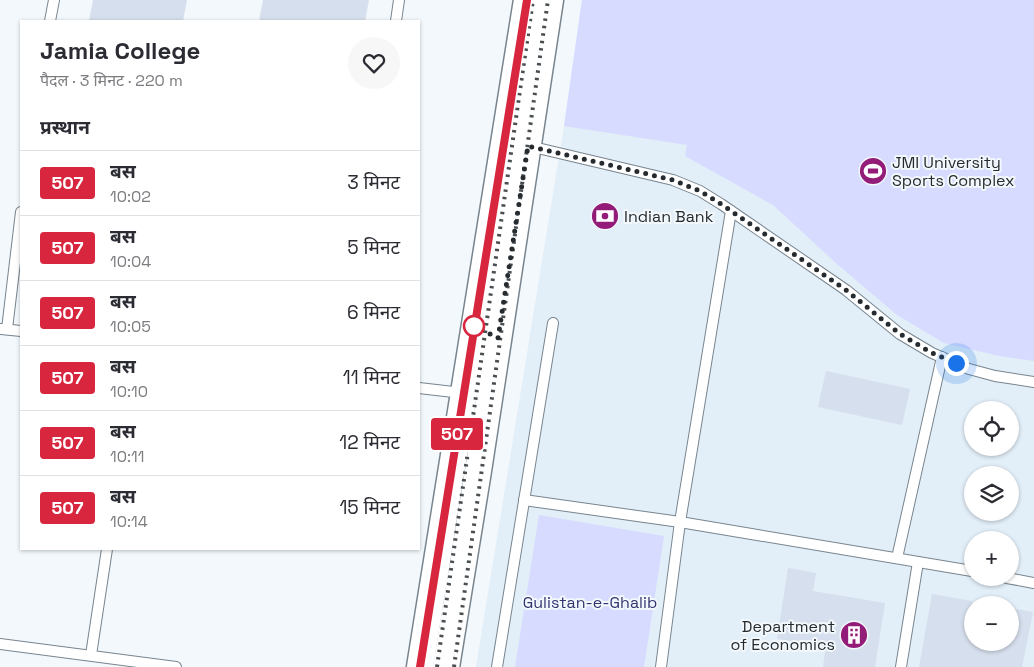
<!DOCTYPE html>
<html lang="hi">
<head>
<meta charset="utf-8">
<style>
  body { margin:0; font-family:"Space Grotesk","Noto Sans Devanagari",sans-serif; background:#f7f7f7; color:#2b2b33; height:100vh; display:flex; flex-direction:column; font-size:19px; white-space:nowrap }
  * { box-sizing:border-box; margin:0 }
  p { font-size:16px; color:#7c7c81 }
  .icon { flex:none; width:28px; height:28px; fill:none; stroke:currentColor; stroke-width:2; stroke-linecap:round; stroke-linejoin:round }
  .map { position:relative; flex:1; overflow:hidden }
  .sheet { position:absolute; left:20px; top:20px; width:400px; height:530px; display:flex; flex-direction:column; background:#fff; border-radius:0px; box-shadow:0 1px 4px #0004 }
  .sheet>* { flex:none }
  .badge { padding:0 10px; border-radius:4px; font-size:18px; line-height:32px }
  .fabs { position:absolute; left:964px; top:401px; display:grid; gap:10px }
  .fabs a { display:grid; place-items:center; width:55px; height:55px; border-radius:50%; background:#fff; box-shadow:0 1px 4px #0004; font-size:25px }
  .you { position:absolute; width:25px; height:25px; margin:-12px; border:4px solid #fff; border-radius:50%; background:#1a73e8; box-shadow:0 0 0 8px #1a73e833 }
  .map>.badge { position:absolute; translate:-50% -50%; box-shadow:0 0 0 2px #fff }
  h2 { padding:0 20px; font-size:19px; line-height:45px }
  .round { display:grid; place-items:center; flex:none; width:52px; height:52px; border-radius:26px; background:#f7f7f7 }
  .summary { display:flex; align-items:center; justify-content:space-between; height:85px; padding:0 20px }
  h1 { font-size:24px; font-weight:700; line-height:38px }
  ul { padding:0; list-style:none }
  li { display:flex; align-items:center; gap:15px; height:65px; padding:0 20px; border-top:1px solid #e1e1e2 }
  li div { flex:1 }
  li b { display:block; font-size:19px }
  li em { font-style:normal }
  li .badge { min-width:55px; font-weight:700; text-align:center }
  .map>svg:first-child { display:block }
  .built { fill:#e2eef8; fill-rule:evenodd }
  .green { fill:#d7dbff }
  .building { fill:#d6dfed }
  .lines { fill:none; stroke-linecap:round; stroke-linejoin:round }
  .service-casing { stroke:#78858f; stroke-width:12 }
  .secondary-casing { stroke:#78858f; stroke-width:29 }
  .service { stroke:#fff; stroke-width:10 }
  .secondary { stroke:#fff; stroke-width:26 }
  .rail { stroke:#494e52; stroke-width:4; stroke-dasharray:2.5 5; stroke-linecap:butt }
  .line-casing { stroke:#fff; stroke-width:11 }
  .line { stroke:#d7263d; stroke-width:8 }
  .walk { stroke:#262b2f; stroke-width:5; stroke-dasharray:0 9 }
  .stop-dot { fill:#fff; stroke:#d7263d; stroke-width:2.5 }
  .labels { text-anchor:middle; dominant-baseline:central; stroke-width:4; stroke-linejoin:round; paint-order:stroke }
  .poi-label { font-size:16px; fill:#262b2f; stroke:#f2f8fc; text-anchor:start }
  .park-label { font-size:16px; fill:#343471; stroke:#f2f8fc }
</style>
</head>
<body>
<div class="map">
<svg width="1034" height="667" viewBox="0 0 1034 667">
  <rect width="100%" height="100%" fill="#f2f8fc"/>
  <path class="built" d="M 582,0 L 1034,0 L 1034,667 L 476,667 L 564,126 ZM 972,410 L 1010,410 L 1010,448 L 972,448 ZM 972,475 L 1010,475 L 1010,512 L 972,512 ZM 972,540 L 1010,540 L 1010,578 L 972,578 ZM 972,605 L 1010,605 L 1010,642 L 972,642 Z"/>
  <g class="green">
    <polygon points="582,0 1034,0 1034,361 999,356 944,343 897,315 837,264 773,205 685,156 687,145 564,126"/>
    <polygon points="539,515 664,536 644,667 515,667"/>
  </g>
  <g class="building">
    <polygon points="93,0 187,0 183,21 89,21"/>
    <polygon points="263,0 369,0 365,21 259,21"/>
    <polygon points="826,371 910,389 902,425 818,407"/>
    <polygon points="788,568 816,573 813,591 885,603 875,667 823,667 826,646 777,639"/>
    <polygon points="932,594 972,601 972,642 1010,642 1010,608 1033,612 1022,667 919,667"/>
  </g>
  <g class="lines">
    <defs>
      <g id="service">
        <polyline points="50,21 54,0"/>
        <polyline points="396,21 399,0"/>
        <polyline points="529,146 673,180 700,191 721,204 846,290 900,334 932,353 969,369 995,376 1034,382"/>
        <polyline points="1,329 21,331"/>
        <polyline points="7,329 21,212"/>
        <polyline points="419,388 462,393"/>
        <polyline points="524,500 680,522 972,571"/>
        <polyline points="897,558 942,357"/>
        <polyline points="1007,578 1034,583"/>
        <polyline points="0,644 176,667"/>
        <polyline points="91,655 107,549"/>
        <polyline points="497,667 553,323"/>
        <polyline points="661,667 680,522 731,211"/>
        <polyline points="901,667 918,562"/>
      </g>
      <g id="secondary">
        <polyline points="420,667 527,0"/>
        <polyline points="446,667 478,471 550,0"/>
      </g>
    </defs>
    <use href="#service" class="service-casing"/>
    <use href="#secondary" class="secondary-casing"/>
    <use href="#service" class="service"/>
    <use href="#secondary" class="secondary"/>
    <g class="rail">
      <polyline points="437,667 533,0"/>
      <polyline points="454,667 548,0"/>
    </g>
  </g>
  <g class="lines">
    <defs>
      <polyline id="line" points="420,667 527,0"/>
    </defs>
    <use href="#line" class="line-casing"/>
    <use href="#line" class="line"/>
    <polyline class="walk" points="474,326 498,338 528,146 673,180 700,191 721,204 846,290 900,334 932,353 956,363"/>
  </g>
  <defs>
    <symbol id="stadium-disc" viewBox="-11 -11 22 22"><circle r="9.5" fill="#941c79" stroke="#f2f8fc"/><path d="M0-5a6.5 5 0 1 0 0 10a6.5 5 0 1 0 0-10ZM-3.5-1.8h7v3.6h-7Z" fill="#fff"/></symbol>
    <symbol id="bank-disc" viewBox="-11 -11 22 22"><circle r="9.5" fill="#941c79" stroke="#f2f8fc"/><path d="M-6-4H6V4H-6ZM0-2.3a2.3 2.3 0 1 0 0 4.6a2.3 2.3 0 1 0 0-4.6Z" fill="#fff"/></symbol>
    <symbol id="building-disc" viewBox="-11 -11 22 22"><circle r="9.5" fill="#941c79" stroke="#f2f8fc"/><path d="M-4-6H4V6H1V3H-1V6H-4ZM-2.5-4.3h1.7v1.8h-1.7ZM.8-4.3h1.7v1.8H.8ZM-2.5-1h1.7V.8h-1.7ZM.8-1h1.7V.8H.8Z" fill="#fff"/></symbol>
  </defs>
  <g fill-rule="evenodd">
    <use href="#stadium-disc" x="857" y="155" width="32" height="32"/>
    <use href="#bank-disc" x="589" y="200" width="32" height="32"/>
    <use href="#building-disc" x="838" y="619" width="32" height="32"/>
  </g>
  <circle class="stop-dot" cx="474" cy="326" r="10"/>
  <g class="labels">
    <g class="poi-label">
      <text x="892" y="162">JMI University<tspan x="892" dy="18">Sports Complex</tspan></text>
      <text x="624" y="216">Indian Bank</text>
      <text x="835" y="626" text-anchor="end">Department<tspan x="835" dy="18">of Economics</tspan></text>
    </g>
    <g class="park-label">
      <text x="590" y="602">Gulistan-e-Ghalib</text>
    </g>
  </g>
</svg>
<div class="fabs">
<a><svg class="icon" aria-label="locate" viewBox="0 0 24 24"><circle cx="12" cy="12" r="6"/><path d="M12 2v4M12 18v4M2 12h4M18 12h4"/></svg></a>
<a><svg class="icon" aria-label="layers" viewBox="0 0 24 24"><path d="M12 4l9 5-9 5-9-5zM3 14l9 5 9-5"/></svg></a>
<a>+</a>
<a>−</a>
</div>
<div class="you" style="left:956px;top:363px"></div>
<b class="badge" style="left:457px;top:434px;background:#d7263d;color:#fff">507</b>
<section class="sheet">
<div class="summary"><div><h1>Jamia College</h1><p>पैदल · 3 मिनट · 220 m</p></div><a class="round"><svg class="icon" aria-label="heart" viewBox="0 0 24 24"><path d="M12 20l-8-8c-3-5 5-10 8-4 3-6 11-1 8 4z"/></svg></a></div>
<h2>प्रस्थान</h2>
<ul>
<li><span class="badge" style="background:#d7263d;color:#fff">507</span><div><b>बस</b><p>10:02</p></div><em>3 मिनट</em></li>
<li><span class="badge" style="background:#d7263d;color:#fff">507</span><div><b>बस</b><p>10:04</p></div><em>5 मिनट</em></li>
<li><span class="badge" style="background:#d7263d;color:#fff">507</span><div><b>बस</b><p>10:05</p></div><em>6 मिनट</em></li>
<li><span class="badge" style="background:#d7263d;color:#fff">507</span><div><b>बस</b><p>10:10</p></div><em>11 मिनट</em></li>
<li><span class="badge" style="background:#d7263d;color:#fff">507</span><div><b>बस</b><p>10:11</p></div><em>12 मिनट</em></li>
<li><span class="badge" style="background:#d7263d;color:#fff">507</span><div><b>बस</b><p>10:14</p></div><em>15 मिनट</em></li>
</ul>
</section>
</div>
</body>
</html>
